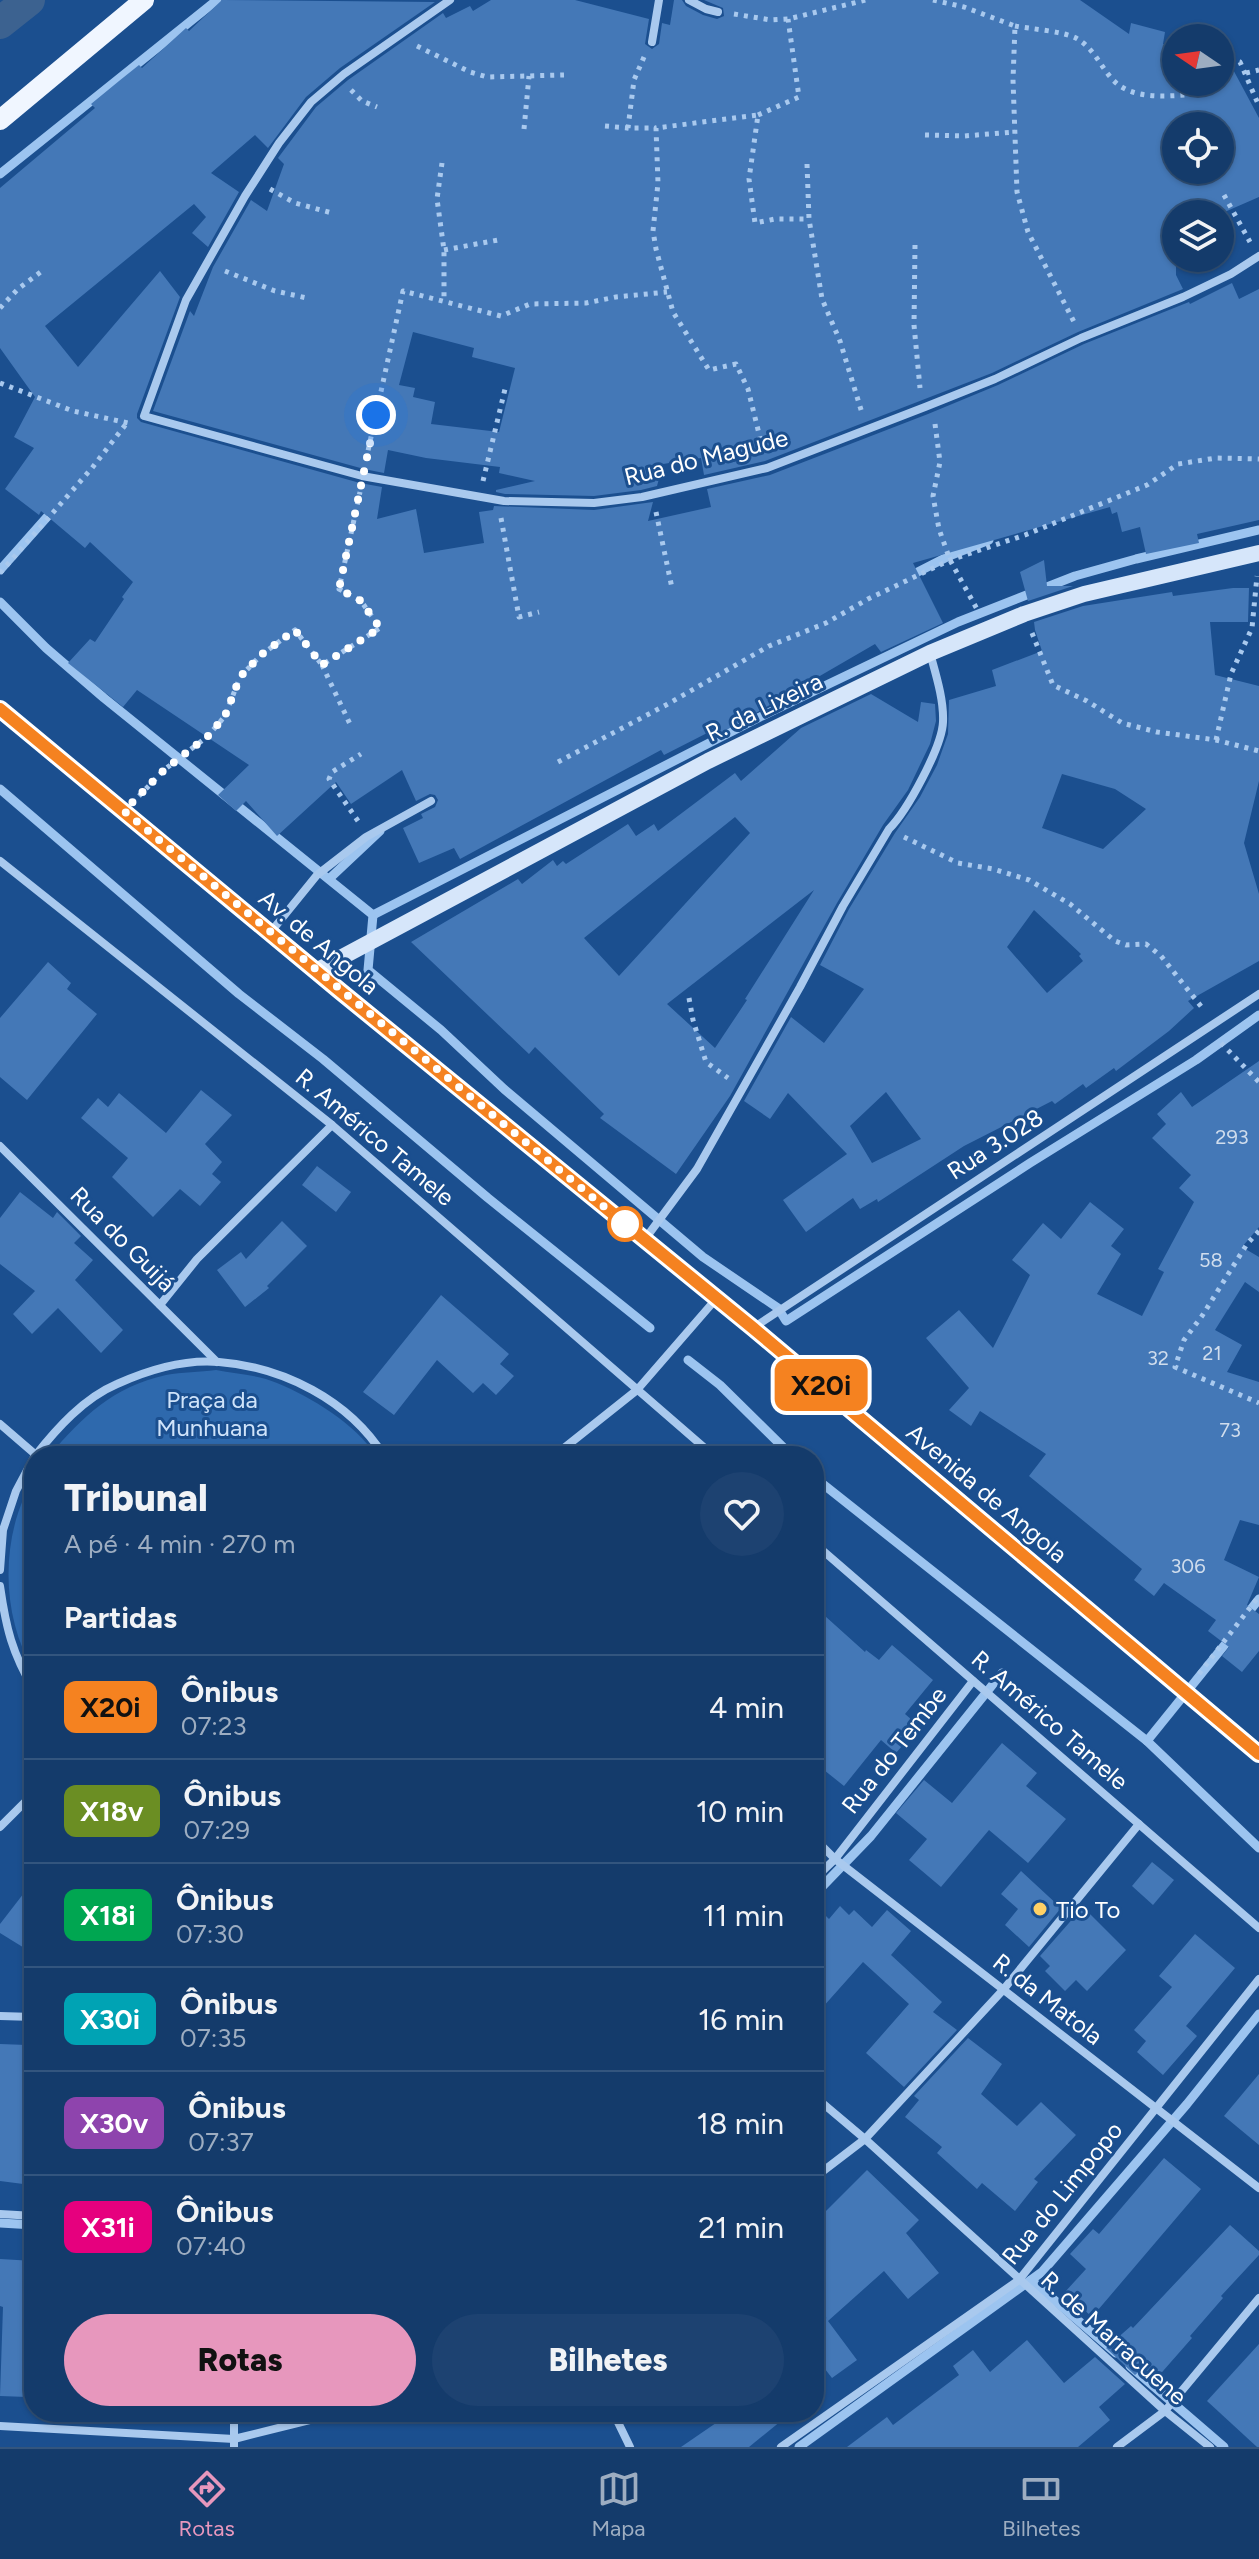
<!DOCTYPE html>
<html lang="pt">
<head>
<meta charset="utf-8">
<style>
  body { margin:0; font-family:Figtree,sans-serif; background:#1d4271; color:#f1f3f6; height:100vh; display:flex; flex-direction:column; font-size:30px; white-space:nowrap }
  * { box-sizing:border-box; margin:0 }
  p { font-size:26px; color:#9dadc1 }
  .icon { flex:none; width:44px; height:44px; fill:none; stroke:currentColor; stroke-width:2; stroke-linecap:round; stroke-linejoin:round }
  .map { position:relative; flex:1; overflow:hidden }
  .details { position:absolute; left:24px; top:1446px; width:800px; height:976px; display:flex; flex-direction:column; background:#143b6b; border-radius:32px; box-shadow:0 2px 6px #0004,0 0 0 2px #33557e }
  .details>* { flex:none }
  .badge { padding:0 16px; border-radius:12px; font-size:28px; line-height:52px }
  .needle { width:52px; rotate:283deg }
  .controls { position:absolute; left:1162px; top:24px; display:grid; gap:16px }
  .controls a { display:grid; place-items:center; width:72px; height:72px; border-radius:50%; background:#143b6b; box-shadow:0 2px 6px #0004,0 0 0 2px #33557e; font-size:40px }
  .you { position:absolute; width:40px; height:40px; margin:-20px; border:6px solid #fff; border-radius:50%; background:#1a73e8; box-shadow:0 0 0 12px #1a73e833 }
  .map>.badge { position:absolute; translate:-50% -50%; box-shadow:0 0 0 4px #fff }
  h2 { padding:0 40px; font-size:30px; line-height:72px }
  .round { display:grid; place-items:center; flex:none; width:84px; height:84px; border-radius:42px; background:#1d4271 }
  .summary { display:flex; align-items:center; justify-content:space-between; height:136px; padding:0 40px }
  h1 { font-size:38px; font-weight:800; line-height:60px }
  .cta { display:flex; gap:16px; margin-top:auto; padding:16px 40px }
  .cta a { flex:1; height:92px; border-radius:48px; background:#e797bd; color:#111; font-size:32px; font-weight:800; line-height:92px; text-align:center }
  .cta a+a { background:#1d4271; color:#f1f3f6 }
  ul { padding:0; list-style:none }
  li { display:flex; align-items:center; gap:24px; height:104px; padding:0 40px; border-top:2px solid #33557e }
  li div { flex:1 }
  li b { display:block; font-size:30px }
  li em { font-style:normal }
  li .badge { min-width:88px; font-weight:700; text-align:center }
  .tab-bar { display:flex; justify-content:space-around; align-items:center; height:112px; border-top:2px solid #33557e; background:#143b6b; font-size:22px; color:#9dadc1 }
  .tab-bar a { display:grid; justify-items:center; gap:4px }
  .tab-bar .active { color:#e797bd }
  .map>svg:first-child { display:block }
  .green { fill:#2e69ad }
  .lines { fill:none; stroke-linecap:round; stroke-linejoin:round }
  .stream { stroke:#9cc4f0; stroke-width:9 }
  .canal { stroke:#3c6290; stroke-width:32 }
  .building { fill:#4478b7; fill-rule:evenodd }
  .path { stroke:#a9c9ee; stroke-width:5; stroke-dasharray:4 6; stroke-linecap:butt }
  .street { stroke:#a9c9ee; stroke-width:8 }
  .secondary { stroke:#d6e6fa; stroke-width:16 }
  .primary { stroke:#f0f6ff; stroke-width:20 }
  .line-casing { stroke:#fff; stroke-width:18 }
  .line { stroke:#f58220; stroke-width:12 }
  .walk { stroke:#fff; stroke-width:8; stroke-dasharray:0 14.4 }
  .stop-dot { fill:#fff; stroke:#f58220; stroke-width:4 }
  .poi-dot { fill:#ffd166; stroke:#1b4f8f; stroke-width:3 }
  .labels { text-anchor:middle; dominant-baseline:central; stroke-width:6; stroke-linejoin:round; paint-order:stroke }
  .number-label { font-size:20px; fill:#d0dded }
  .street-label { font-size:24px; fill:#fff; stroke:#1b4f8f }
  .park-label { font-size:24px; fill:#cfe3fa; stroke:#1b4f8f }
  .poi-label { font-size:24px; fill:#fff; stroke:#1b4f8f; text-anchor:start }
</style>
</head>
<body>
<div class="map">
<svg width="1259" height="2447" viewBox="0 0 1259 2447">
  <rect width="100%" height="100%" fill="#1b4f8f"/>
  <g class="green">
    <path d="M 216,1370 C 236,1374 259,1375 277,1383 C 311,1397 356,1424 376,1456 L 49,1456 C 83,1416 113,1387 166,1375 C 182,1372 200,1372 216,1370 Z"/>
    <path d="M 34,1478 L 34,1671 C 0,1615 0,1534 34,1478 Z"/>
  </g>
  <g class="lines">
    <g class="stream">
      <polyline points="0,174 217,0"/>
      <polyline points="0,570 55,508"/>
      <polyline points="908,577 949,556 989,540"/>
      <polyline points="0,602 46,648 104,698 373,915 368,970 441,1030 504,1089 703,1257 778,1308 786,1321 1030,1163 1196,1060 1259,1015"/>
      <polyline points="0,789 239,994 323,1059 488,1198 650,1328"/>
      <polyline points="329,879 380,831"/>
      <polyline points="373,915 760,717 958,622 1075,576 1136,559 1259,530"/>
      <polyline points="688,1360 720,1385 792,1456"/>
      <polyline points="814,1477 1147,1741 1259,1848"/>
      <polyline points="1244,1618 1259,1599"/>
      <polyline points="1147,1741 1231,1637"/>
      <polyline points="814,1895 871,1836 1002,1673"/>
      <polyline points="0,2223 34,2225"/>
      <polyline points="1031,2280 1116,2353"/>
      <polyline points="1130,2366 1224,2447"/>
      <polyline points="799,2447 1042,2272 1187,2104 1259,2014"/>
    </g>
    <polyline class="canal" points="0,23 29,0"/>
  </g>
  <g class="building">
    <polygon points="222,0 435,2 340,68 306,97 268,148 255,135 211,173 239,192 208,247 192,233 206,217 194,204 45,326 78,367 160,271 180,297 137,414 137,418 141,422 360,483 382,487 377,519 416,509 424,553 484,543 479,512 493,510 494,506 594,510 653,502 648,521 711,507 707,489 770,475 928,414 998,385 1084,344 1189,302 1190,304 1232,283 1239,299 1259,289 1259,520 1197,534 1199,543 1146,554 1140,527 1122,532 1117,512 1112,514 1110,507 913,563 943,623 881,652 875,644 716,736 713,730 664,755 661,750 460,859 454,848 419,863 403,828 423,818 421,814 435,807 438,800 435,795 430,794 416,801 402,770 351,804 336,782 277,836 246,801 236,811 218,795 249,765 137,690 123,707 68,663 90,639 95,642 124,599 122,597 133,582 90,542 85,548 41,511 39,515 5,489 34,448 14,437 35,397 0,348 0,188 95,108 91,104 119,81 139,65 142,68 186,28 189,31"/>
    <path d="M 491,0 L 575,0 L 649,19 L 645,44 L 652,49 L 659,44 L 662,23 L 670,25 L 674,0 L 682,0 L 686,6 L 703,15 L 717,19 L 724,16 L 723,8 L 704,0 L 1080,0 L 1129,34 L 1131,23 L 1165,32 L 1163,44 L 1174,47 L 1170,61 L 1176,63 L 1176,82 L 1220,82 L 1229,62 L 1259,118 L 1259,197 L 1220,214 L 1176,214 L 1176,275 L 1183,289 L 1078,332 L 992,373 L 765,461 L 704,475 L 701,458 L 663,464 L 657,486 L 641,490 L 594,496 L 505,494 L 496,492 L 496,490 L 535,481 L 499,473 L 500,467 L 426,458 L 388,450 L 384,473 L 364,469 L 153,411 L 190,311 L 194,316 L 213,267 L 251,200 L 267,211 L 284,164 L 278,158 L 316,107 L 348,80 L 443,13 L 446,18 L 470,6 L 473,11 ZM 1176,126 L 1220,126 L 1220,170 L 1176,170 ZM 413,332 L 474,348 L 472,357 L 515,368 L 499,432 L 431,424 L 435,402 L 413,397 L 415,388 L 399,385 Z"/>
    <polygon points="1044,560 1047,586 1073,586 1028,601 1020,572"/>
    <path d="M 1233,588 L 1249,588 L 1248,622 L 1210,622 L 1215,675 L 1259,686 L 1259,781 L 1244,843 L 1259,894 L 1259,961 L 1188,1001 L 1194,1008 L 1169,1031 L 1116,1071 L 1114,1068 L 1086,1088 L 1083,1084 L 1055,1104 L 1052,1101 L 964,1146 L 878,1202 L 877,1199 L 860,1209 L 853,1198 L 806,1232 L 783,1200 L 847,1154 L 788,1093 L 770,1119 L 744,1101 L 791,1017 L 824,1043 L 864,989 L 820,965 L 849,909 L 895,833 L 920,797 L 937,765 L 948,734 L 949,700 L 996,686 L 992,670 L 1042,651 L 1035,630 L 1034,622 L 1083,606 L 1172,592 L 1173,596 ZM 1062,774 L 1115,789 L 1146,809 L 1103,849 L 1042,828 ZM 1034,910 L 1081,954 L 1079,956 L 1083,961 L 1047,993 L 1007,947 ZM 886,1092 L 921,1139 L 872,1163 L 850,1126 Z"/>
    <path d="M 871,694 L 918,722 L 921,702 L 935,704 L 936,721 L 930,744 L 908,790 L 883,825 L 837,903 L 730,1096 L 676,1174 L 600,1118 L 604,1114 L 535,1047 L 529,1054 L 411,942 L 518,879 L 522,884 L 553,860 L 557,866 L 563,861 L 566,864 L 628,824 L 636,836 L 654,824 L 658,831 L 735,773 L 741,781 L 801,728 ZM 735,817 L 750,833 L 619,976 L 584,938 ZM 814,890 L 745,999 L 747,1000 L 715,1048 L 667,1004 Z"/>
    <polygon points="48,962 71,983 67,989 97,1014 27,1100 0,1077 0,1018"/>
    <polygon points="1259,1061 1259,1227 1242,1247 1259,1257 1259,1292 1245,1282 1215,1330 1242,1345 1227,1372 1259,1382 1259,1525 1240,1520 1224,1560 1259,1577 1247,1605 1259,1614 1259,1651 1242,1672 1222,1656 1229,1647 1208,1631 1216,1620 1164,1583 1154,1596 1134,1580 1142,1569 1029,1476 1046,1454 980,1411 971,1426 949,1410 969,1388 926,1338 959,1310 993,1348 1030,1275 1012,1260 1043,1223 1061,1239 1090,1202 1124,1229 1111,1246 1121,1254 1097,1294 1142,1316 1164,1272 1158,1269 1194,1202 1179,1188 1191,1175 1152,1138 1166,1124 1157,1114 1181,1092 1192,1107"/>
    <polygon points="201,1090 232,1115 205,1144 222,1162 212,1174 221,1182 200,1206 180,1189 153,1217 112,1177 128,1158 81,1118 98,1098 108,1107 119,1093 166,1133"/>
    <polygon points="317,1166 351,1192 336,1212 302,1185"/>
    <polygon points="20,1192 53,1218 57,1212 81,1236 74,1243 93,1260 75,1280 123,1330 101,1353 58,1308 32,1334 13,1314 35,1291 0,1264 0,1218"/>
    <polygon points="282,1221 307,1246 267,1286 269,1288 245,1307 217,1270 241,1252 246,1259"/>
    <polygon points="441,1295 509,1354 500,1364 514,1376 496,1395 483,1383 473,1393 437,1360 394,1415 363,1392"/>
    <polygon points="825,1616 865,1652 866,1650 879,1660 892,1645 933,1680 905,1714 919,1726 896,1753 881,1740 844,1786 814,1762 814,1629"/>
    <polygon points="1002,1743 1037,1773 1026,1786 1066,1819 1028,1863 989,1830 941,1887 909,1860 927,1839 896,1813 924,1780 952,1803"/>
    <polygon points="1152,1862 1174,1880 1153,1905 1132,1886"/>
    <polygon points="1021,1871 1061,1908 1029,1947 1005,1925 1018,1909 1001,1894"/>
    <polygon points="34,1880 34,1954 0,1933 0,1924"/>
    <polygon points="814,1904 829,1919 840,1906 849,1915 854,1910 872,1927 887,1910 911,1931 891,1955 942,2002 933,2012 957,2030 904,2087 866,2053 909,2004 863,1962 814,2017"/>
    <polygon points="1083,1907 1126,1950 1087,1991 1076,1980 1065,1991 1045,1971 1050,1966 1040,1956"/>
    <polygon points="1195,1934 1235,1968 1186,2026 1197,2036 1163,2075 1137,2052 1146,2041 1134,2030 1172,1987 1159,1976"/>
    <polygon points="968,2038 1002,2064 981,2094 1017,2126 1041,2102 1076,2135 1034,2179 1038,2182 1015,2211 982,2183 977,2189 937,2153 942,2147 905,2117 919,2100 914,2096"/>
    <polygon points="0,2044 27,2045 24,2088 34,2090 34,2155 31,2185 0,2181"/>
    <polygon points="1259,2074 1259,2145 1224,2116"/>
    <polygon points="1164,2158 1201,2189 1092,2317 1065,2292 1086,2269 1070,2254 1093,2229 1099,2234"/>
    <polygon points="867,2170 919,2220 906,2233 939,2273 908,2299 884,2271 828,2321 857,2360 832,2378 814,2355 814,2302 828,2320 814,2300 814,2223"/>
    <polygon points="1230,2225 1259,2251 1259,2255 1221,2296 1223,2298 1190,2336 1192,2338 1156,2379 1143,2368 1135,2375 1106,2348 1131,2326 1133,2328"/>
    <polygon points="0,2259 34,2261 34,2309 31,2309 27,2397 0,2396 3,2307 0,2306"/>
    <polygon points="1027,2340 1064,2383 1095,2357 1125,2384 1099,2407 1110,2420 1078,2447 847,2447 887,2417 893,2425 959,2375 953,2366 973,2350 990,2372"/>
    <polygon points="1259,2344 1259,2447 1257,2447 1207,2401"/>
    <polygon points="732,2412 792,2412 749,2447 681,2447"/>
  </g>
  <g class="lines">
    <g class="path">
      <polyline points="933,0 964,7 1015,26 1013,80 1017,192 1028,232 1074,322"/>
      <polyline points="734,14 771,20 788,19 866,0"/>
      <path d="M 1015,26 C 1031,29 1062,31 1076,38 C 1094,48 1100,66 1113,80 C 1133,101 1171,96 1197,94 L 1198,82"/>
      <polyline points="417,46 470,72 487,77 564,75"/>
      <polyline points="644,57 634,80 628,128 656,128"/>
      <polyline points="1220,57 1240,62 1259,106"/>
      <polyline points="1246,73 1259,70"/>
      <polyline points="351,90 362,101 377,107"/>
      <polyline points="758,115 799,97 788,19"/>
      <polyline points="605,126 628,128"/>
      <polyline points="524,129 529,76"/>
      <polyline points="925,135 964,136 1015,132"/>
      <polyline points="442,163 437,199 444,250 444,301"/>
      <polyline points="807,164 809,219 822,299 840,341 862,413"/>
      <polyline points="270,189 295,203 332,213"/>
      <polyline points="1224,195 1250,242"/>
      <polyline points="915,245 914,325 920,388"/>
      <polyline points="444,250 498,240"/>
      <polyline points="225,271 275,291 307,298"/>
      <polyline points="0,308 18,289 42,271"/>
      <polyline points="0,383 73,411 128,423"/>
      <polyline points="935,424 940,462 933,496 939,529 950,560 978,611"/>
      <polyline points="763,450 748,389 736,364 709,370 673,312 656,249 653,231 658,183 656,128 758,115 749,179 755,223 775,219 809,219"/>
      <polyline points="366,460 403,291 501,316 530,304 586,303 616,297 667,292"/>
      <polyline points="483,481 505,389"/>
      <polyline points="656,512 672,588"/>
      <polyline points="501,518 519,617 539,612"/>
      <polyline points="0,573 92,468 126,424"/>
      <polyline points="1032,633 1053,685 1087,701 1122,723 1157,732 1216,740 1259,751"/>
      <polyline points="322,665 350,724"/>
      <polyline points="1216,740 1231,674 1252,628 1257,576"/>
      <polyline points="558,762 666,705 769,646 826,623 868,599 950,560 1025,535 1147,485 1178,464 1216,458 1259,459"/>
      <polyline points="139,796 164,770 208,736 225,716 240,677 261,655 295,630 322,665 380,628 361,601 339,589 360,492"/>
      <polyline points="358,821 329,779 332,772 361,754"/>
      <polyline points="904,837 958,863 993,869 1029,880 1070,904 1115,941 1126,945 1146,944 1161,956 1204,1010"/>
      <polyline points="689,998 693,1020 706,1062 728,1078"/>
      <polyline points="1221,1043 1259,1082"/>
      <polyline points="1259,1231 1247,1244 1202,1316 1184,1340 1175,1367 1259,1403"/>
      <polyline points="1199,1674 1259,1596"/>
    </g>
    <g class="street">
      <polyline points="450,0 344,74 311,102 279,143 245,196 186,300 144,416 362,476 504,501 594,503 642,497 767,468 925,407 995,379 1081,338 1183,297 1231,274 1259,256"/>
      <polyline points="689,0 706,9 718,12"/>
      <polyline points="652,42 659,0"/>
      <polyline points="0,861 332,1125 714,1456"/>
      <polyline points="270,933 317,875 366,837 431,801"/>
      <polyline points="0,1146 217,1362"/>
      <path d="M 643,1238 L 648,1235 L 697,1169 L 800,987 L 843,906 L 889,829 C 907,811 942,747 943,722 C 944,700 936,675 930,653"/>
      <polyline points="160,1305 197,1259 332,1125"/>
      <polyline points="753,1328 1259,994"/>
      <polyline points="0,1424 36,1455"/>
      <path d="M 35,1456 C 57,1428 84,1398 117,1384 C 148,1370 185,1359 219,1362 C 283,1367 349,1400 384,1456"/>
      <polyline points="554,1456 637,1390 716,1299"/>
      <polyline points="814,1543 1259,1928"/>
      <polyline points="0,1570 3,1530 16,1491 34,1457"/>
      <path d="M 0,1586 C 6,1628 12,1653 34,1690"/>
      <polyline points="0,1827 34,1793"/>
      <polyline points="814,1838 835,1859 1259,2188"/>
      <polyline points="814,1879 835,1859 973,1681"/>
      <polyline points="0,2016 34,2017"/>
      <polyline points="814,2096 865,2139 1165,2411 1210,2447"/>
      <polyline points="814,2178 865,2139 1003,1990 1139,1824"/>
      <polyline points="0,2214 34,2216"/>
      <polyline points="613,2412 630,2447"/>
      <polyline points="0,2426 234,2439 342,2412"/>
      <polyline points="234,2447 234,2412"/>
      <polyline points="781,2447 1019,2280 1259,1979"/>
      <polyline points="1117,2447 1165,2411 1259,2298"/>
    </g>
    <g class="secondary">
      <polyline points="0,709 316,971 753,1328 1259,1754"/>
      <polyline points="316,971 708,761 930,653 1024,614 1084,594 1259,553"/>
    </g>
    <polyline class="primary" points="0,120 144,0"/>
  </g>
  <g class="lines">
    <defs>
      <polyline id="line" points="0,709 340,991 753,1328 1259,1754"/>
    </defs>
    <use href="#line" class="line-casing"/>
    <use href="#line" class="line"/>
    <polyline class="walk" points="376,415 339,589 361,601 380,628 322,665 295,630 261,655 240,677 225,716 208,736 164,770 124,811 625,1224"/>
  </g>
  <circle class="stop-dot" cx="625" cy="1224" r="16"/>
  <circle class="poi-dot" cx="1040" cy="1909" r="8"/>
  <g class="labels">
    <g class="number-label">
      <text x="1232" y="1137">293</text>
      <text x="1211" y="1260">58</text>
      <text x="1212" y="1353">21</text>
      <text x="1158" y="1358">32</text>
      <text x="1230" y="1430">73</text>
      <text x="1188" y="1566">306</text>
    </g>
    <g class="street-label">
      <text transform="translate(706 457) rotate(-14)">Rua do Magude</text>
      <text transform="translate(764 707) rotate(-26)">R. da Lixeira</text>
      <text transform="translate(319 942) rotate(40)">Av. de Angola</text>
      <text transform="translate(375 1137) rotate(40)">R. Américo Tamele</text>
      <text transform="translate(995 1144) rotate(-33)">Rua 3.028</text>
      <text transform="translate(123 1239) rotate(45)">Rua do Guijá</text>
      <text transform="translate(987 1493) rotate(40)">Avenida de Angola</text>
      <text transform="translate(1050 1720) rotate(41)">R. Américo Tamele</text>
      <text transform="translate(894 1750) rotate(-52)">Rua do Tembe</text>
      <text transform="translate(1048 1999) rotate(38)">R. da Matola</text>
      <text transform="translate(1062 2193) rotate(-51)">Rua do Limpopo</text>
      <text transform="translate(1114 2338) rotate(42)">R. de Marracuene</text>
    </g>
    <g class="park-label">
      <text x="212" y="1399">Praça da<tspan x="212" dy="28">Munhuana</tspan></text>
    </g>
    <g class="poi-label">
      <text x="1056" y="1909">Tio To</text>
    </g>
  </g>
</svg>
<div class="controls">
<a><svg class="needle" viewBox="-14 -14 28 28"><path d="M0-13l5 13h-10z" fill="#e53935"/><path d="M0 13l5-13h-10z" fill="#9dadc1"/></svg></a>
<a><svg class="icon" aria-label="locate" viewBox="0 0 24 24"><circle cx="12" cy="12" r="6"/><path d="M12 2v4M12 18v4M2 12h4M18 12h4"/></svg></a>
<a><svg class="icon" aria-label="layers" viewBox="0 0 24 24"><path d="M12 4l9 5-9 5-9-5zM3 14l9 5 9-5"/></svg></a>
</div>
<div class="you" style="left:376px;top:415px"></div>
<b class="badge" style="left:821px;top:1385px;background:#f58220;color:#111">X20i</b>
<section class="details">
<div class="summary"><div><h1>Tribunal</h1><p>A pé · 4 min · 270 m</p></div><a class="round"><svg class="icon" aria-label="heart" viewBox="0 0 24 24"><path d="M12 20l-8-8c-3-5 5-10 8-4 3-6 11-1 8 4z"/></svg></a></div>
<h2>Partidas</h2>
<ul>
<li><span class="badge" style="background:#f58220;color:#111">X20i</span><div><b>Ônibus</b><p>07:23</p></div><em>4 min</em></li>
<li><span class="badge" style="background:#6b8e23;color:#fff">X18v</span><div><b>Ônibus</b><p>07:29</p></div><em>10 min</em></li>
<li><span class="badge" style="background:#00a651;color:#fff">X18i</span><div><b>Ônibus</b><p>07:30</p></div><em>11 min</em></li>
<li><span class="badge" style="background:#00a3b4;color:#fff">X30i</span><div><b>Ônibus</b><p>07:35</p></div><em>16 min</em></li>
<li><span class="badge" style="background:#8e44ad;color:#fff">X30v</span><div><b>Ônibus</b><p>07:37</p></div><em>18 min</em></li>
<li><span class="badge" style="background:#e6007e;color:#fff">X31i</span><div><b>Ônibus</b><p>07:40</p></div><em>21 min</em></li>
</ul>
<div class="cta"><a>Rotas</a><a>Bilhetes</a></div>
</section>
</div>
<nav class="tab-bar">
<a class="active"><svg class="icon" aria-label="directions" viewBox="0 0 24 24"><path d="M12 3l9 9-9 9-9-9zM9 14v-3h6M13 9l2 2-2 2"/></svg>Rotas</a>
<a><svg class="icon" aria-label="map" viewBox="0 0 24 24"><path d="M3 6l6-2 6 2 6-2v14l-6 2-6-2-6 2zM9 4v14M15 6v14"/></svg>Mapa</a>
<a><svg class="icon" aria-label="tickets" viewBox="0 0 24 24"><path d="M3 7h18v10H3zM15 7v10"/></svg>Bilhetes</a>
</nav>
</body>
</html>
